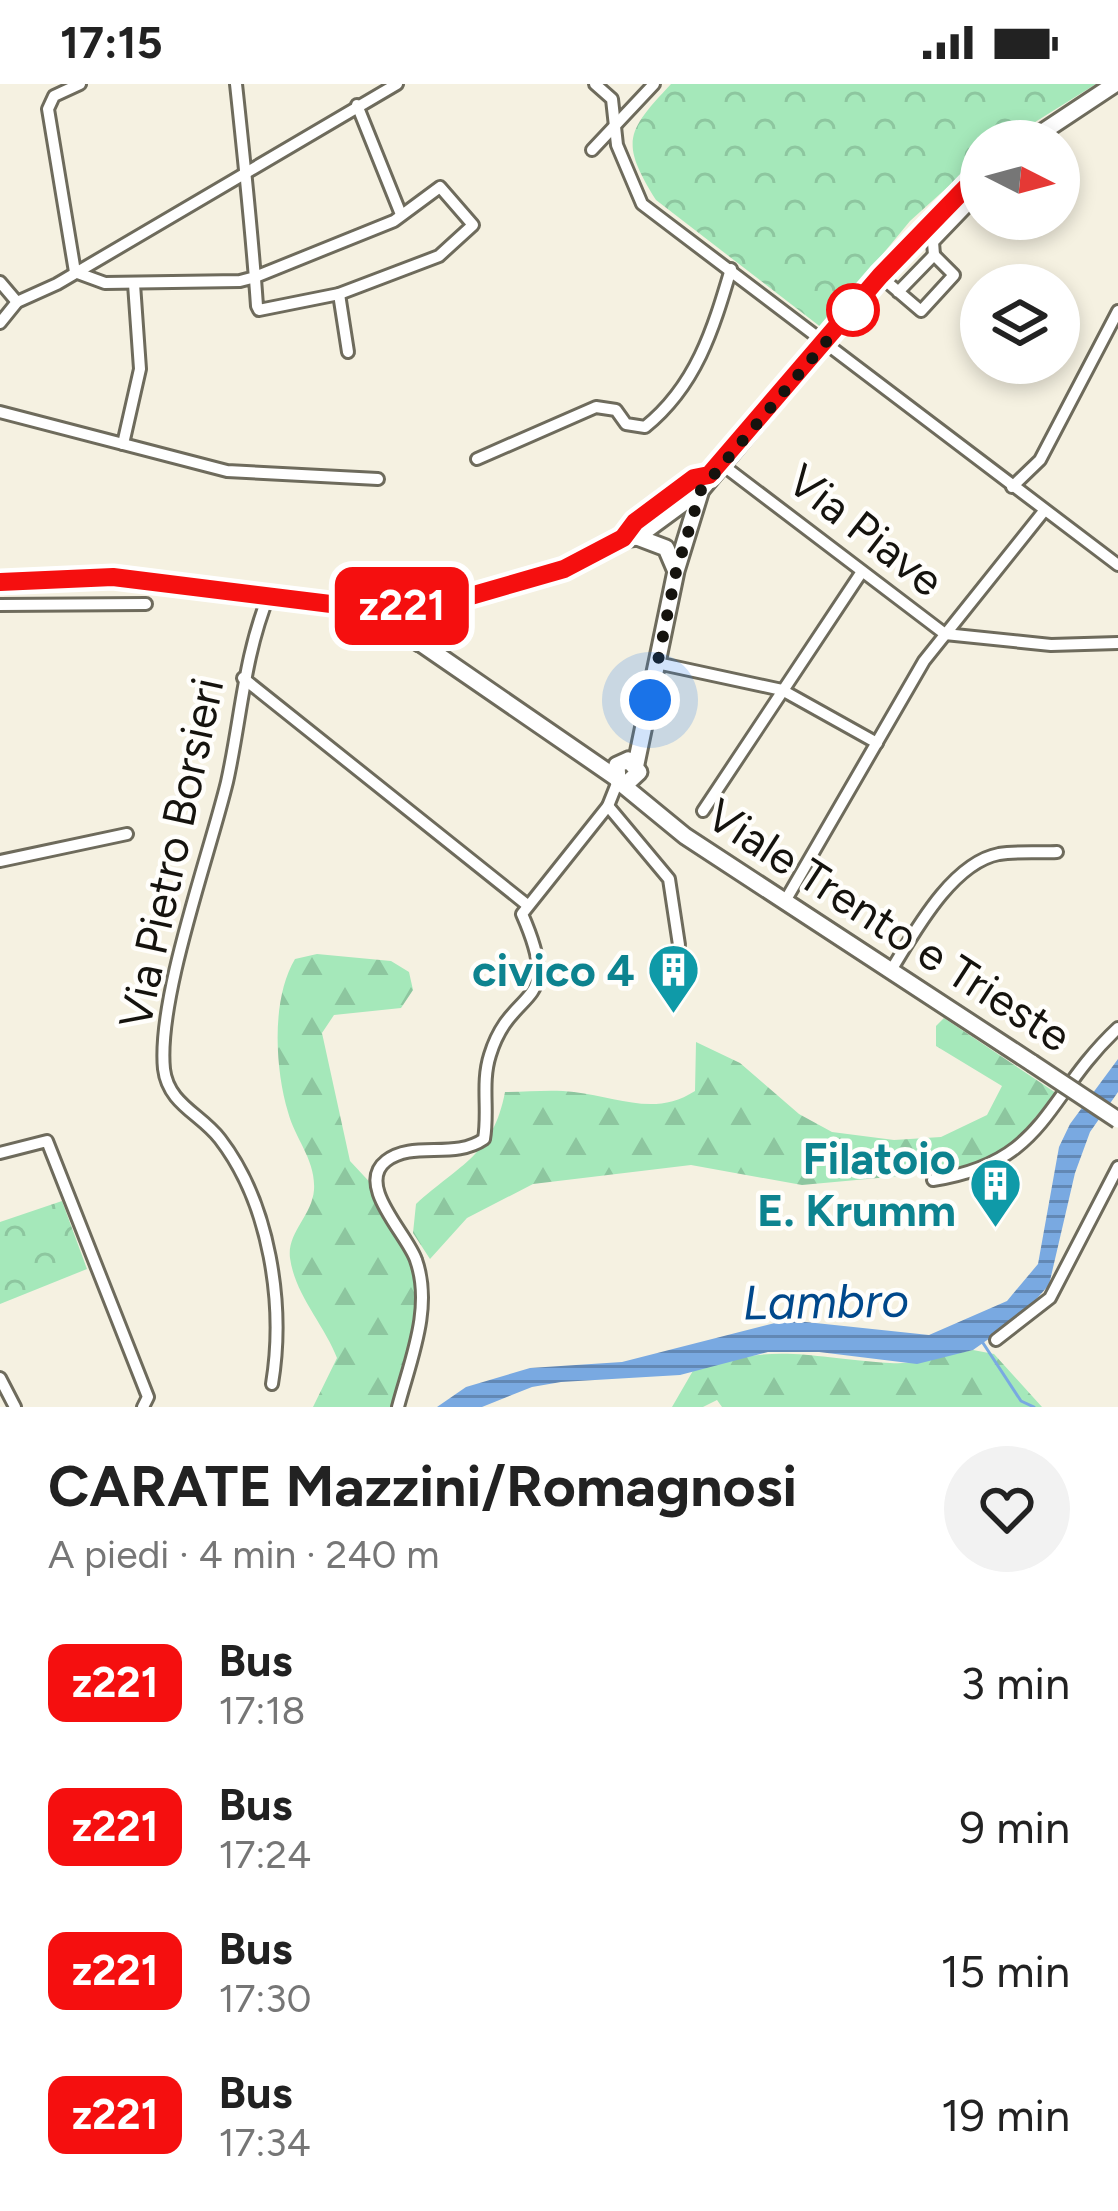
<!DOCTYPE html>
<html lang="it">
<head>
<meta charset="utf-8">
<style>
  body { margin:0; font-family:Figtree,sans-serif; background:#f2f2f2; color:#222; height:100vh; display:flex; flex-direction:column; font-size:45px; white-space:nowrap }
  * { box-sizing:border-box; margin:0 }
  p { font-size:39px; color:#767676 }
  .icon { flex:none; width:66px; height:66px; fill:none; stroke:currentColor; stroke-width:2; stroke-linecap:round; stroke-linejoin:round }
  .map { position:relative; height:1323px; overflow:hidden }
  .panel { display:flex; flex-direction:column; background:#fff; flex:1 }
  .panel>* { flex:none }
  .badge { padding:0 24px; border-radius:18px; font-size:42px; line-height:78px }
  .needle { width:78px; rotate:96deg }
  .buttons { position:absolute; left:960px; top:36px; display:grid; gap:24px }
  .buttons a { display:grid; place-items:center; width:120px; height:120px; border-radius:50%; background:#fff; box-shadow:0 6px 18px #0003; font-size:60px }
  .you { position:absolute; width:60px; height:60px; margin:-30px; border:9px solid #fff; border-radius:50%; background:#1a73e8; box-shadow:0 0 0 18px #1a73e833 }
  .map>.badge { position:absolute; translate:-50% -50%; box-shadow:0 0 0 6px #fff }
  .round { display:grid; place-items:center; flex:none; width:126px; height:126px; border-radius:63px; background:#f2f2f2 }
  .head { display:flex; align-items:center; justify-content:space-between; height:204px; padding:0 48px }
  h1 { font-size:57px; font-weight:700; line-height:90px }
  ul { padding:0; list-style:none }
  li { display:flex; align-items:center; gap:36px; height:144px; padding:0 48px }
  li div { flex:1 }
  li b { display:block; font-size:45px }
  li em { font-style:normal }
  li .badge { min-width:132px; font-weight:700; text-align:center }
  .status { display:flex; justify-content:space-between; align-items:center; height:84px; padding:0 60px; background:#fff; direction:ltr }
  .status svg { height:33px; fill:currentColor }
  .map>svg:first-child { display:block }
  .forest { fill:url(#forest-firs) }
  .park { fill:url(#park-crowns) }
  .water { fill:url(#water-rules) }
  .lines { fill:none; stroke-linecap:round; stroke-linejoin:round }
  .stream { stroke:#79a9e1; stroke-width:3 }
  .street-casing { stroke:#6e6b5c; stroke-width:16 }
  .secondary-casing { stroke:#6e6b5c; stroke-width:21 }
  .street { stroke:#fff; stroke-width:10 }
  .secondary { stroke:#fff; stroke-width:15 }
  .secondary-bridge-casing { stroke:#6e6b5c; stroke-width:21; stroke-linecap:butt }
  .secondary-bridge { stroke:#fff; stroke-width:15 }
  .line-casing { stroke:#fff; stroke-width:27 }
  .line { stroke:#f50f0f; stroke-width:18 }
  .walk { stroke:#15130e; stroke-width:12; stroke-dasharray:0 21.6 }
  .stop-dot { fill:#fff; stroke:#f50f0f; stroke-width:6 }
  .labels { text-anchor:middle; dominant-baseline:central; stroke-width:9; stroke-linejoin:round; paint-order:stroke }
  .street-label { font-size:45px; fill:#15130e; stroke:#fffefb }
  .culture-label { font-size:45px; font-weight:bold; fill:#0d838f; stroke:#fffefb; text-anchor:end }
  .water-label { font-size:48px; font-style:italic; fill:#00488b; stroke:#fffefb }
</style>
</head>
<body>
<div class="status"><b>17:15</b><svg viewBox="0 0 49 12"><path d="M0 12V9h3v3zM5 12V6h3v6zM10 12V3h3v9zM15 12V0h3v12zM26 1h20v11H26zM47 4h2v5h-2z"/></svg></div>
<div class="map">
<svg width="1118" height="1323" viewBox="0 0 1118 1323">
  <defs>
    <pattern id="forest-firs" width="22" height="20" patternUnits="userSpaceOnUse" patternTransform="scale(3)"><rect width="22" height="20" fill="#a5e8ba"/><path d="M5 1l3.5 6h-7zM16 11l3.5 6h-7z" fill="#8dc69f"/></pattern>
    <pattern id="park-crowns" width="20" height="18" patternUnits="userSpaceOnUse" patternTransform="scale(3)"><rect width="20" height="18" fill="#a5e8ba"/><path d="M2 6a3 3 0 1 1 6 0M12 15a3 3 0 1 1 6 0" fill="none" stroke="#8dc69f"/></pattern>
    <pattern id="water-rules" width="6" height="5" patternUnits="userSpaceOnUse" patternTransform="scale(3)"><rect width="6" height="5" fill="#79a9e1"/><path d="M0 2.5h6" fill="none" stroke="#6288b5"/></pattern>
  </defs>
  <rect width="100%" height="100%" fill="#f5f1e1"/>
  <g class="forest">
    <path d="M 317,870 L 391,877 L 409,888 L 413,906 L 401,924 L 334,931 L 322,949 L 350,1077 L 377,1106 L 419,1181 L 420,1228 L 398,1323 L 313,1323 L 337,1274 C 324,1240 295,1211 290,1174 C 287,1148 312,1132 314,1106 C 316,1076 295,1055 288,1028 C 275,985 271,915 295,875 Z"/>
    <path d="M 944,934 L 1056,1009 L 1008,1065 L 965,1086 L 802,1101 L 691,1081 L 533,1100 L 467,1134 L 430,1175 L 413,1149 L 416,1120 C 460,1080 493,1071 505,1008 C 528,1008 552,1005 574,1008 C 618,1013 655,1033 695,1007 L 696,958 L 740,979 L 799,1030 L 832,1048 L 894,1056 L 941,1053 L 987,1031 L 1002,1002 L 936,962 L 936,942 Z"/>
    <path d="M 973,1266 L 994,1270 L 1042,1323 L 722,1323 L 717,1316 L 703,1323 L 672,1323 L 694,1285 C 780,1258 807,1274 890,1279 C 919,1281 945,1271 973,1266 Z"/>
  </g>
  <g class="park">
    <path d="M 671,0 L 1096,0 L 1005,57 L 981,57 L 981,73 L 910,137 L 822,244 L 656,116 C 620,58 626,48 671,0 Z"/>
    <polygon points="62,1117 87,1185 0,1220 0,1138"/>
  </g>
  <polygon class="water" points="1118,975 1118,1008 1090,1048 1075,1089 1049,1201 1021,1232 973,1266 917,1280 819,1268 768,1268 680,1291 561,1298 532,1303 482,1323 437,1323 466,1303 530,1284 622,1278 787,1236 929,1251 1007,1217 1038,1180 1059,1063 1070,1040"/>
  <g class="lines">
    <polyline class="stream" points="983,1259 1021,1317 1034,1323"/>
    <defs>
      <g id="street">
        <polyline points="595,0 612,15 617,61 642,120 1118,481"/>
        <polyline points="357,21 400,128"/>
        <polyline points="592,66 654,0"/>
        <polyline points="934,171 933,158 981,108"/>
        <path d="M 75,188 L 105,199 L 240,197 L 255,193 L 394,137 L 440,103 L 473,141 L 439,172 L 339,210 L 259,226 L 257,222 C 252,148 244,74 236,0"/>
        <polyline points="75,188 48,25 54,12 80,0"/>
        <polyline points="880,192 921,227 954,191 934,171 898,208"/>
        <polyline points="0,198 17,218"/>
        <polyline points="339,210 348,268"/>
        <polyline points="0,239 17,218 57,200 397,0"/>
        <polyline points="0,328 227,387 378,395"/>
        <polyline points="123,360 140,285 134,200"/>
        <path d="M 477,375 L 596,323 L 616,326 L 626,340 L 645,343 C 696,302 713,246 731,185"/>
        <polyline points="720,379 945,550 1051,561 1118,559"/>
        <polyline points="1012,403 1040,376 1118,227"/>
        <path d="M 269,511 C 244,571 241,635 227,698 C 209,772 157,915 164,985 C 168,1020 201,1030 220,1055 C 270,1120 285,1221 272,1300"/>
        <polyline points="0,521 146,520"/>
        <polyline points="657,579 782,606 877,659"/>
        <polyline points="243,594 526,820"/>
        <polyline points="608,722 669,795 679,861"/>
        <polyline points="703,727 861,489"/>
        <polyline points="0,777 127,750"/>
        <polyline points="784,819 924,577 1044,427"/>
        <path d="M 890,888 C 913,851 951,779 999,770 C 1018,767 1039,769 1057,768"/>
        <polyline points="0,1069 47,1057 148,1313 143,1323"/>
        <path d="M 933,1096 C 1048,1078 1044,1013 1118,944"/>
        <polyline points="996,1256 1050,1214 1118,1083"/>
        <polyline points="0,1294 15,1323"/>
        <path d="M 398,1323 C 410,1277 433,1224 416,1176 C 408,1151 355,1101 386,1077 C 413,1056 454,1076 484,1055 C 489,1027 481,999 490,971 C 512,899 565,928 522,830 L 608,722 L 618,697"/>
      </g>
      <g id="secondary">
        <polyline points="1029,57 1115,0"/>
        <polyline points="637,453 666,464 675,485"/>
        <path d="M 623,455 C 641,429 678,397 709,391"/>
        <polyline points="0,498 113,493 371,525 467,513 564,485 623,455 637,453 701,406 880,192 981,88"/>
        <polyline points="374,527 615,693"/>
        <polyline points="419,559 435,558 446,542 444,529 428,518"/>
        <polyline points="636,680 676,487 700,409"/>
        <polyline points="625,701 639,688 628,676 617,681 618,697 685,752 1032,979"/>
      </g>
    </defs>
    <use href="#street" class="street-casing"/>
    <use href="#secondary" class="secondary-casing"/>
    <use href="#street" class="street"/>
    <use href="#secondary" class="secondary"/>
    <defs>
      <polyline id="secondary-bridge" points="1032,979 1118,1036"/>
    </defs>
    <use href="#secondary-bridge" class="secondary-bridge-casing"/>
    <use href="#secondary-bridge" class="secondary-bridge"/>
  </g>
  <g class="lines">
    <defs>
      <polyline id="line" points="0,498 113,493 371,525 467,513 564,485 623,454 635,438 694,394 709,391 880,192 981,88"/>
    </defs>
    <use href="#line" class="line-casing"/>
    <use href="#line" class="line"/>
    <polyline class="walk" points="650,616 676,488 701,406 853,226"/>
  </g>
  <defs>
    <symbol id="building-pin" viewBox="-11 -11 22 30"><path d="M0 17L-7.5 6A9.5 9.5 0 1 1 7.5 6Z" fill="#0f9aa8" stroke="#fffefb"/><path d="M-4-6H4V6H1V3H-1V6H-4ZM-2.5-4.3h1.7v1.8h-1.7ZM.8-4.3h1.7v1.8H.8ZM-2.5-1h1.7V.8h-1.7ZM.8-1h1.7V.8H.8Z" fill="#fff"/></symbol>
  </defs>
  <g fill-rule="evenodd">
    <use href="#building-pin" x="644" y="856" width="59" height="81"/>
    <use href="#building-pin" x="966" y="1070" width="59" height="81"/>
  </g>
  <circle class="stop-dot" cx="853" cy="226" r="24"/>
  <g class="labels">
    <g class="street-label">
      <text transform="translate(866 446) rotate(38)">Via Piave</text>
      <text transform="translate(171 769) rotate(-78)">Via Pietro Borsieri</text>
      <text transform="translate(889 841) rotate(33)">Viale Trento e Trieste</text>
    </g>
    <g class="culture-label">
      <text x="635" y="886">civico 4</text>
      <text x="956" y="1074">Filatoio<tspan x="956" dy="52">E. Krumm</tspan></text>
    </g>
    <g class="water-label">
      <text transform="translate(826 1217) rotate(-1)">Lambro</text>
    </g>
  </g>
</svg>
<div class="buttons">
<a><svg class="needle" viewBox="-14 -14 28 28"><path d="M0-13l5 13h-10z" fill="#e53935"/><path d="M0 13l5-13h-10z" fill="#767676"/></svg></a>
<a><svg class="icon" aria-label="layers" viewBox="0 0 24 24"><path d="M12 4l9 5-9 5-9-5zM3 14l9 5 9-5"/></svg></a>
</div>
<div class="you" style="left:650px;top:616px"></div>
<b class="badge" style="left:402px;top:522px;background:#f50f0f;color:#fff">z221</b>
</div>
<section class="panel">
<div class="head"><div><h1>CARATE Mazzini/Romagnosi</h1><p>A piedi · 4 min · 240 m</p></div><a class="round"><svg class="icon" aria-label="heart" viewBox="0 0 24 24"><path d="M12 20l-8-8c-3-5 5-10 8-4 3-6 11-1 8 4z"/></svg></a></div>
<ul>
<li><span class="badge" style="background:#f50f0f;color:#fff">z221</span><div><b>Bus</b><p>17:18</p></div><em>3 min</em></li>
<li><span class="badge" style="background:#f50f0f;color:#fff">z221</span><div><b>Bus</b><p>17:24</p></div><em>9 min</em></li>
<li><span class="badge" style="background:#f50f0f;color:#fff">z221</span><div><b>Bus</b><p>17:30</p></div><em>15 min</em></li>
<li><span class="badge" style="background:#f50f0f;color:#fff">z221</span><div><b>Bus</b><p>17:34</p></div><em>19 min</em></li>
</ul>
</section>
</body>
</html>
